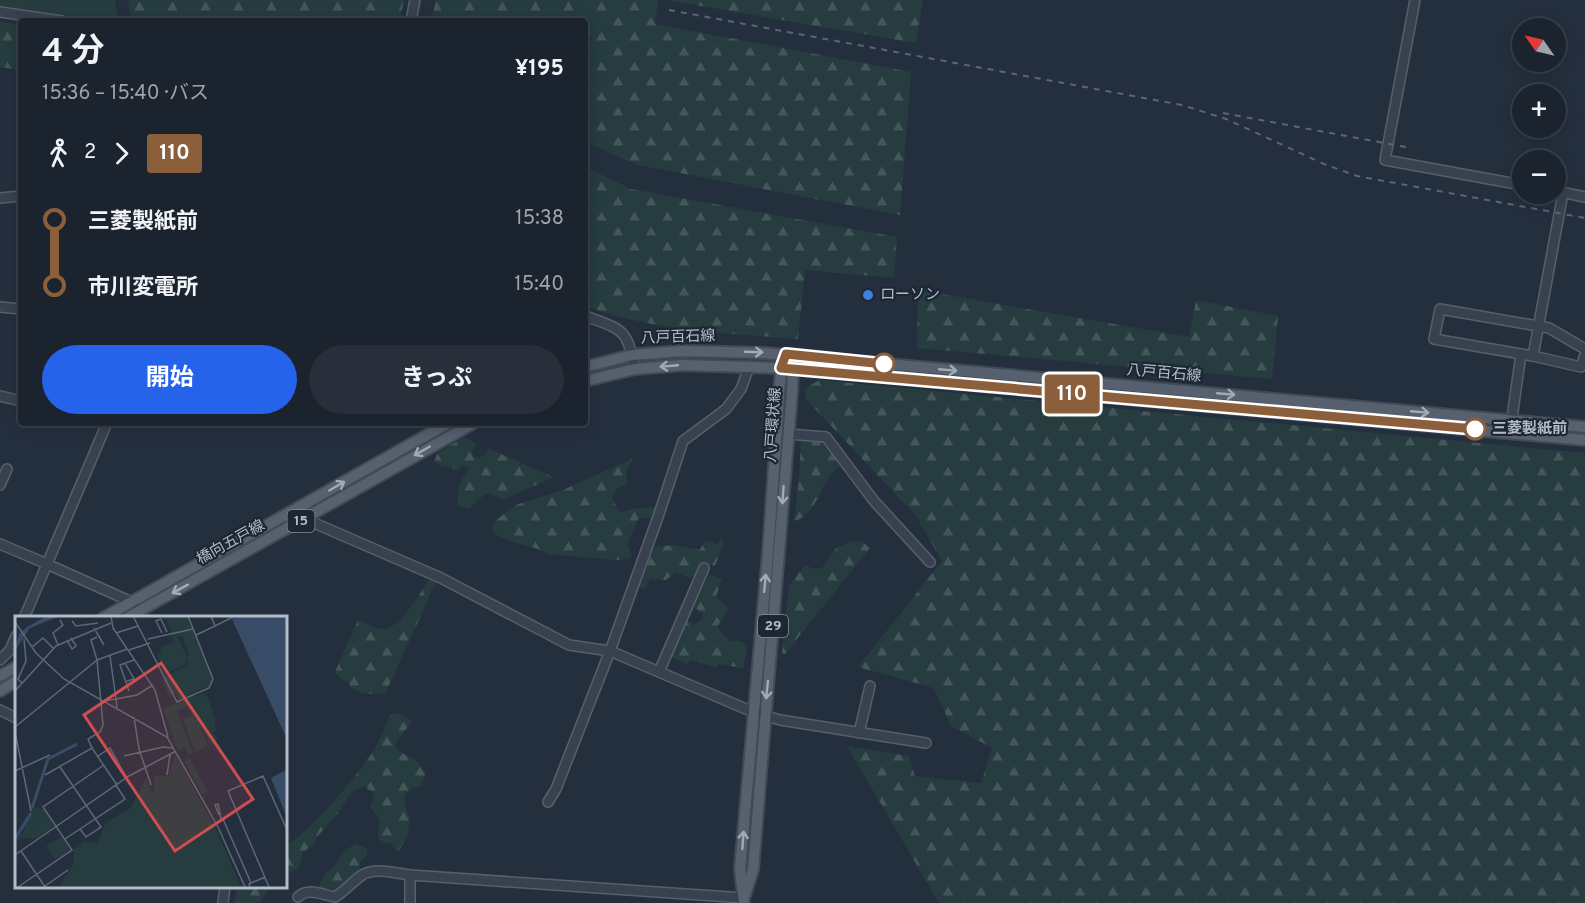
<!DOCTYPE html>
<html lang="ja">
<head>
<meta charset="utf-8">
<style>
  body { margin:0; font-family:Overpass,"Noto Sans JP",sans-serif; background:#282f3a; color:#f1f3f6; height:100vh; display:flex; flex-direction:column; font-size:22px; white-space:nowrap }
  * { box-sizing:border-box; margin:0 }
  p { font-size:20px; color:#a0a4aa }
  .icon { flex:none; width:33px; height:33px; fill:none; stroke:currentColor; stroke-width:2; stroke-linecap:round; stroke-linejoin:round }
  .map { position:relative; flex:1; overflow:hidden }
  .panel { position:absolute; left:18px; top:18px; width:570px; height:408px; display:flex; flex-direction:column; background:#1b232e; border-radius:6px; box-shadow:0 3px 15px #0003,0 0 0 2px #39404a }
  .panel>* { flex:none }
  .badge { padding:0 12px; border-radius:4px; font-size:21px; line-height:39px }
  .needle { width:39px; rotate:304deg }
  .tools { position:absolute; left:1512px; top:18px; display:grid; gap:12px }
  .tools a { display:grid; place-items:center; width:54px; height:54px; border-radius:50%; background:#1b232e; box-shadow:0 3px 15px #0003,0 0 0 2px #39404a; font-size:30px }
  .map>.badge { position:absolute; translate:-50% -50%; box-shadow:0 0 0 3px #fff }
  .legs { display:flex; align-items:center; gap:9px; height:66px; padding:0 24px; font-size:20px }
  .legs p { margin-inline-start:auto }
  .summary { display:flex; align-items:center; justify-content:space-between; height:102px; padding:0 24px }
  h1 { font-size:33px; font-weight:700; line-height:45px }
  .button { display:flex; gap:12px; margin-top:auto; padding:12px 24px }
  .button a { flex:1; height:69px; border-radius:36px; background:#2563eb; color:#fff; font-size:24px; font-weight:700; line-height:69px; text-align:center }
  .button a+a { background:#282f3a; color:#f1f3f6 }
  ul { padding:0 24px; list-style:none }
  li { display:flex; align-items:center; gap:21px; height:66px; font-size:22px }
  li i { display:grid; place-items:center; width:9px; height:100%; margin:0 8px; background:currentColor }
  li i::after { content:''; width:15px; height:15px; margin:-8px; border:4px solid; border-radius:50%; background:#1b232e }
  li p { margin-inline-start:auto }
  li:first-child i { background:linear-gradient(#0000 50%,currentColor 0) }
  li:last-child i { background:linear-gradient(currentColor 50%,#0000 0) }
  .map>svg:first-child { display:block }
  .forest { fill:url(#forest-firs) }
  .green { fill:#263c3f }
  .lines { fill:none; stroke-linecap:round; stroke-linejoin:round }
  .minor-casing { stroke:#565f6c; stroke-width:12 }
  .major-casing { stroke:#414a57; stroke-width:14 }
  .minor { stroke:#38414e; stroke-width:9 }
  .major { stroke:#56606e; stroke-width:10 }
  .rail { stroke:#5a6575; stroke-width:2; stroke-dasharray:6 6; stroke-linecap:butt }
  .oneway { stroke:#a1aab7 }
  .line-1-casing { stroke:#fff; stroke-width:14 }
  .line-1 { stroke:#8b5e3c; stroke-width:9 }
  .shop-dot { fill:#3f7fe0; stroke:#1d2633; stroke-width:2 }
  .stop-1-dot { fill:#fff; stroke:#8b5e3c; stroke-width:3 }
  .labels { text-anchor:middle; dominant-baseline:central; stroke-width:4.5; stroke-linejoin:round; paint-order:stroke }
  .shield { fill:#1d2633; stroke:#878f9c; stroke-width:1.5 }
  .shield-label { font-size:14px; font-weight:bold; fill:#b4bcc9 }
  .poi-label { font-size:15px; fill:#b4bcc9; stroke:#1d2633; text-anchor:start }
  .street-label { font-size:15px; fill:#b4bcc9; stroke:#1d2633 }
  .stop-label { font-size:15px; font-weight:bold; fill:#b4bcc9; stroke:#1d2633; text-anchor:start }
  .inset-river { fill:none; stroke:#394c67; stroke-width:3 }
  .inset-road { fill:none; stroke:#5e6776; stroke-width:1.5 }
  .view { fill:#ce4d50; fill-opacity:0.15; stroke:#ce4d50; stroke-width:3 }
  .inset-edge { fill:none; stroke:#b4bcc9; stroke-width:3 }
</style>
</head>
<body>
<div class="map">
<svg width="1585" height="903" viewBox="0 0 1585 903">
  <defs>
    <pattern id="forest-firs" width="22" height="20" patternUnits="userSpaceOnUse" patternTransform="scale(1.5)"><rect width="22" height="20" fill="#263c3f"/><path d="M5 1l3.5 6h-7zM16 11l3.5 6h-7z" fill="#435659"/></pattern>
  </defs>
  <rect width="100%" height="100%" fill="#242f3e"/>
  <g class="forest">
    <polygon points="128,0 404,0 400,21 131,21"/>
    <polygon points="436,0 658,0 655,24 911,72 900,215 638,165 585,142 585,81 592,36 585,35 585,21 431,21"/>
    <polygon points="666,0 923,0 916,43"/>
    <polygon points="0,22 21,25 21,70 0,67"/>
    <path d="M 585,167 L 631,189 L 897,237 L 894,278 L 805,270 L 798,339 C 725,333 654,331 585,306 Z"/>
    <polygon points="918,290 1189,337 1196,300 1278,316 1272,379 917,348"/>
    <polygon points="819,380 1585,453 1585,903 939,903 847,746 909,756 915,776 981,783 992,748 951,726 934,688 858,667 942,561 916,516 805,398 806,388"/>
    <path d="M 464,437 L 476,443 L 472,452 L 474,456 L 479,458 L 485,455 L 489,449 L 554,477 L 504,499 L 486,493 L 469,509 L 458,506 C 456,491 460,480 469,469 L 463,465 L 457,471 L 451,467 L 443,467 L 434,461 L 438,453 Z"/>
    <path d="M 801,440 L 825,440 L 841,466 C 837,469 832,472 830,476 C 820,490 813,517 794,521 L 799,479 Z"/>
    <path d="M 632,459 L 626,474 L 627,484 L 617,489 L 612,497 L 619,512 C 627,512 633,508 640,508 C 646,508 649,508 655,507 L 652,517 L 638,519 L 627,545 L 632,555 L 629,559 L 617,560 L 548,554 C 530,543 510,546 493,532 L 493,527 L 496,520 L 516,505 L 563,490 Z"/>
    <polygon points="721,539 724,542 715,566 704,563 699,573 689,578 676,572 666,580 650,579 645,589 639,587 654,547 672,545 699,550 706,541 717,544"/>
    <polygon points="852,541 862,542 870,548 785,654 782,653 789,586 805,565 814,569 822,568 836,548"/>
    <polygon points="709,574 722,579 716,597 729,608 717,627 729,641 741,641 747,647 743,668 719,664 717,668 691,660 687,664 671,657 687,621 695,624 703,619 702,613 694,607"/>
    <path d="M 430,579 L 436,582 L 386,692 C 374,696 362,694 351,688 L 349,683 L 339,677 L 335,672 L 358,620 C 366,623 374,628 381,629 C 401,631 419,592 430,579 Z"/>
    <path d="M 399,713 L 410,720 L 410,724 L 395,744 L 397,750 L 418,762 L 426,774 L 421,786 L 412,788 L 405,794 L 404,803 L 410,819 L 407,837 L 398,852 L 390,843 L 383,843 L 378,838 L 380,820 L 370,807 L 374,798 L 372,792 L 364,786 C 346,792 348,802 337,814 C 329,823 322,831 314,841 L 314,845 L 303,852 L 299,867 L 285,876 L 285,846 C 311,832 361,772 377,745 C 382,736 386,725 390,715 Z"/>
    <path d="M 356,844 L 365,848 L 368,854 L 360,862 L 359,873 C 348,883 332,903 319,886 L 325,873 C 338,867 340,850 356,844 Z"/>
    <polygon points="236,887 236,886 273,887 267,891 259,903 235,903"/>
  </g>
  <polygon class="green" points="0,0 115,0 118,21 105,21 0,6"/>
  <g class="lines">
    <defs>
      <g id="minor">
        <polyline points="1415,0 1385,160 1522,185"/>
        <polyline points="0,12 62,21"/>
        <polyline points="411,21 415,0"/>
        <polyline points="1556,191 1585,197"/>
        <polyline points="1563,193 1533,356 1581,367 1585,355"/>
        <polyline points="0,198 21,196"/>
        <polyline points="0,307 21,309"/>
        <path d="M 585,316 C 623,330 627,328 635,369"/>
        <polyline points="1533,356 1434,339 1440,309 1549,328 1585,349"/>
        <polyline points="0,396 21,401"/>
        <polyline points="1510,432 1521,354"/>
        <polyline points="788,434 826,437 874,501 930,562"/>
        <polyline points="0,485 7,469"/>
        <polyline points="291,513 441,578 569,645 610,651 753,712 780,720 926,743"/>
        <polyline points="0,544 47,564 107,423"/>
        <polyline points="24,618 47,564 134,603"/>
        <polyline points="0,660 10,650 16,636"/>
        <polyline points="659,672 704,568"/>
        <polyline points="0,710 16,718"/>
        <polyline points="859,733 870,686"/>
        <polyline points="548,802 556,789 610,651 658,517 683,441 726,409 741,389 749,367"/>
        <path d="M 298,897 C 309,887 322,895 335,897 C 345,891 352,882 362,875 C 375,867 395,873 410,875"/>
        <polyline points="223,903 225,886"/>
        <polyline points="410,903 410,875 744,898"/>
      </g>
      <g id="major">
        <polyline points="585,367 632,355 682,351 764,353 1585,427"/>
        <polyline points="585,381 635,369 683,365 781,368 1585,440"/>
        <polyline points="103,618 448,423"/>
        <polyline points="127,618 474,423"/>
        <polyline points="0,676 16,667"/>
        <polyline points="0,691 16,681"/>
        <polyline points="745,895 753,870 792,392 793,369 791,364"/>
        <polyline points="744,903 740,869 768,553 781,368 783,363"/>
      </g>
    </defs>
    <use href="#minor" class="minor-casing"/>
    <use href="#major" class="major-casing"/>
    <use href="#minor" class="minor"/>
    <use href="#major" class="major"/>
    <g class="rail">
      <polyline points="669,10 1182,105 1226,119 1324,164 1357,176 1585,218"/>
      <polyline points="1223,113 1411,148"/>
    </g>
  </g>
  <defs><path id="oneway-shaft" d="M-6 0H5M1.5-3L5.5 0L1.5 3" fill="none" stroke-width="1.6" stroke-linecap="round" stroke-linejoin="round" transform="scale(1.5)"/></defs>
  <g class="oneway">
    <use href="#oneway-shaft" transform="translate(754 352) rotate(2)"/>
    <use href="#oneway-shaft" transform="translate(669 366) rotate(175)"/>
    <use href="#oneway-shaft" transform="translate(948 370) rotate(5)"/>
    <use href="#oneway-shaft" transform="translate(1226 394) rotate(5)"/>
    <use href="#oneway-shaft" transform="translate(1420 412) rotate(5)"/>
    <use href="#oneway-shaft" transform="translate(422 451) rotate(150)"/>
    <use href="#oneway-shaft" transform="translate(337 486) rotate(-30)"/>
    <use href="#oneway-shaft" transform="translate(783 495) rotate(94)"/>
    <use href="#oneway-shaft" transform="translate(765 583) rotate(-85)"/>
    <use href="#oneway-shaft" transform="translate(180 589) rotate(151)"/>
    <use href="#oneway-shaft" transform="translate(767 690) rotate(96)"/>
    <use href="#oneway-shaft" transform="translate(743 840) rotate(-86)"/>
  </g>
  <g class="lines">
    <defs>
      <polyline id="line-1" points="884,364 786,354 781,368 1475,429"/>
    </defs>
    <use href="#line-1" class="line-1-casing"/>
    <use href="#line-1" class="line-1"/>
  </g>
  <circle class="shop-dot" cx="868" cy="295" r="6"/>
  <g class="stop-1-dot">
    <circle cx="884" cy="364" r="10"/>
    <circle cx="1475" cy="429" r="10"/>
  </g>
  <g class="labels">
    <g class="shield">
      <rect x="287.5" y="510" width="27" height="22" rx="4.5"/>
      <rect x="758" y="615" width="30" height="22" rx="4.5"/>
    </g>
    <g class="shield-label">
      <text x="301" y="521">15</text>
      <text x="773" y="626">29</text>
    </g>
    <g class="poi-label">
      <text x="880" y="295">ローソン</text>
    </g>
    <g class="street-label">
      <text transform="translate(678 338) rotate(-2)">八戸百石線</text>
      <text transform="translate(1164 374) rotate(5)">八戸百石線</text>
      <text transform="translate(774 425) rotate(-86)">八戸環状線</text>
      <text transform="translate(231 543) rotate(-29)">橋向五戸線</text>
    </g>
    <g class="stop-label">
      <text x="1492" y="429">三菱製紙前</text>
    </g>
  </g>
  <g transform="translate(15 616)">
    <rect width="272" height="272" fill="#242f3e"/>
    <path d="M 17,191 L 29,194 L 39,210 L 20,223 L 6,222 Z" fill="#263c3f"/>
    <path d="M 148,0 L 172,0 L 197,61 L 195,69 L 164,84 L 160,78 L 154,80 L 147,63 L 173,48 L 173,36 L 167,20 L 162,21 ZM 188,77 L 193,81 L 200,104 L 201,115 L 197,117 L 204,123 L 196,128 L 182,104 L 193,129 L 180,136 L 168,104 L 177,99 L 173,90 L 162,95 L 178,137 L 174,139 L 170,131 L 163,135 L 148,93 ZM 160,138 L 203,217 L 226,271 L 44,271 L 58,249 L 59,233 L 69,225 L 83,227 L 91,206 L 116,192 L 131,162 L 136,176 L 139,175 L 139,159 L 153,160 ZM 174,142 L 193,175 L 187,178 L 169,145 ZM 18,192 L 29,194 L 29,207 L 22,205 L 21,210 L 14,214 L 17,218 L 0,226 L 10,213 Z" fill="#263c3f"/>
    <path d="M 155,15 L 160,15 L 173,42 L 170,48 L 151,58 L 142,39 L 147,36 L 145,31 L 159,26 ZM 47,220 L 56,233 L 41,244 L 31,230 Z" fill="#263c3f"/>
    <path d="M 45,0 L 15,12 L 0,34 L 4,18 L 12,11 L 30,1 ZM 224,0 L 271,0 L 271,121 L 217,3 ZM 271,154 L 271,199 L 256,162 Z" fill="#394c67"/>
    <path class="inset-river" d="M 17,192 L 33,143 L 62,128M 0,223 L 16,197"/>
    <path class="inset-road" d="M 96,0 L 98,12 L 140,74 L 153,121M 118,0 L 162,86 L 194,72 L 198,63 L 173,0M 196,0 L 200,10 L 220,0M 57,5 L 61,10 L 83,7M 0,6 L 21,37 L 49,63 L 152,121 L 203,211 L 230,271M 79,12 L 89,29M 101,17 L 123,10M 147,17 L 141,5 L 146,3 L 152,16M 181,19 L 200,10M 133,23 L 178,13M 52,24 L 57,33 L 61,30 L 56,22M 43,29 L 38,17 L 48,9 L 45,4M 17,31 L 28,22 L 38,32M 114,34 L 135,27M 95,40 L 101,83 L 122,79 L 138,69M 110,47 L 119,63 L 112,65M 7,67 L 3,63 L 11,45 L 9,23M 0,75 L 41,30 L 96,7M 114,75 L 105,49 L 119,44M 89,85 L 101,83 L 102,92M 119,101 L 124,133 L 136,169M 0,111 L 82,44 L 76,24 L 82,21M 0,116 L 16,195M 77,132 L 73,123 L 85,116 L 88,109 L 82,44 L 112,33M 83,140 L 95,132 L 111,161M 109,140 L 148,131 L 158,132M 45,151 L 86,211 L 71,221 L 65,213M 0,155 L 35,139M 30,159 L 77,132 L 102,169M 152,159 L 155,139M 204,199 L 200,189 L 203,188 L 206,203M 208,203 L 236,267M 50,223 L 110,183 L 101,169M 6,235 L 30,271M 0,239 L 114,160 L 161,135M 30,270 L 53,254M 3,271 L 57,234 L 28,191 L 89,149M 235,271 L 234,268 L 250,261M 254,271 L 213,175 L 248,160 L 272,214"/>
    <path class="view" d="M 146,47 L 238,183 L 160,235 L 69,99 Z"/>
    <rect width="272" height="272" class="inset-edge"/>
  </g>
</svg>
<div class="tools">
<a><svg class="needle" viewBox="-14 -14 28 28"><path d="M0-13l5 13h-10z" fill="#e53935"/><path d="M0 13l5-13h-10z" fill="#a0a4aa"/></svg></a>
<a>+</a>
<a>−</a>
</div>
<b class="badge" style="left:1072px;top:394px;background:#8b5e3c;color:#fff">110</b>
<section class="panel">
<div class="summary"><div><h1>4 分</h1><p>15:36 – 15:40 · バス</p></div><b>¥195</b></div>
<div class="legs"><svg class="icon" aria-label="walk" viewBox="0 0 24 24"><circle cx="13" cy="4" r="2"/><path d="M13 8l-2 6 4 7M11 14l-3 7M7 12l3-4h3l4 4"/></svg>2<svg class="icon" aria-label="forward" viewBox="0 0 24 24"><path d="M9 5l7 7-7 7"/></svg><b class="badge" style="background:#8b5e3c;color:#fff">110</b></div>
<ul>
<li><i style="color:#8b5e3c"></i><b>三菱製紙前</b><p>15:38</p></li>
<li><i style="color:#8b5e3c"></i><b>市川変電所</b><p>15:40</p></li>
</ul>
<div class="button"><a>開始</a><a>きっぷ</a></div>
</section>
</div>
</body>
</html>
